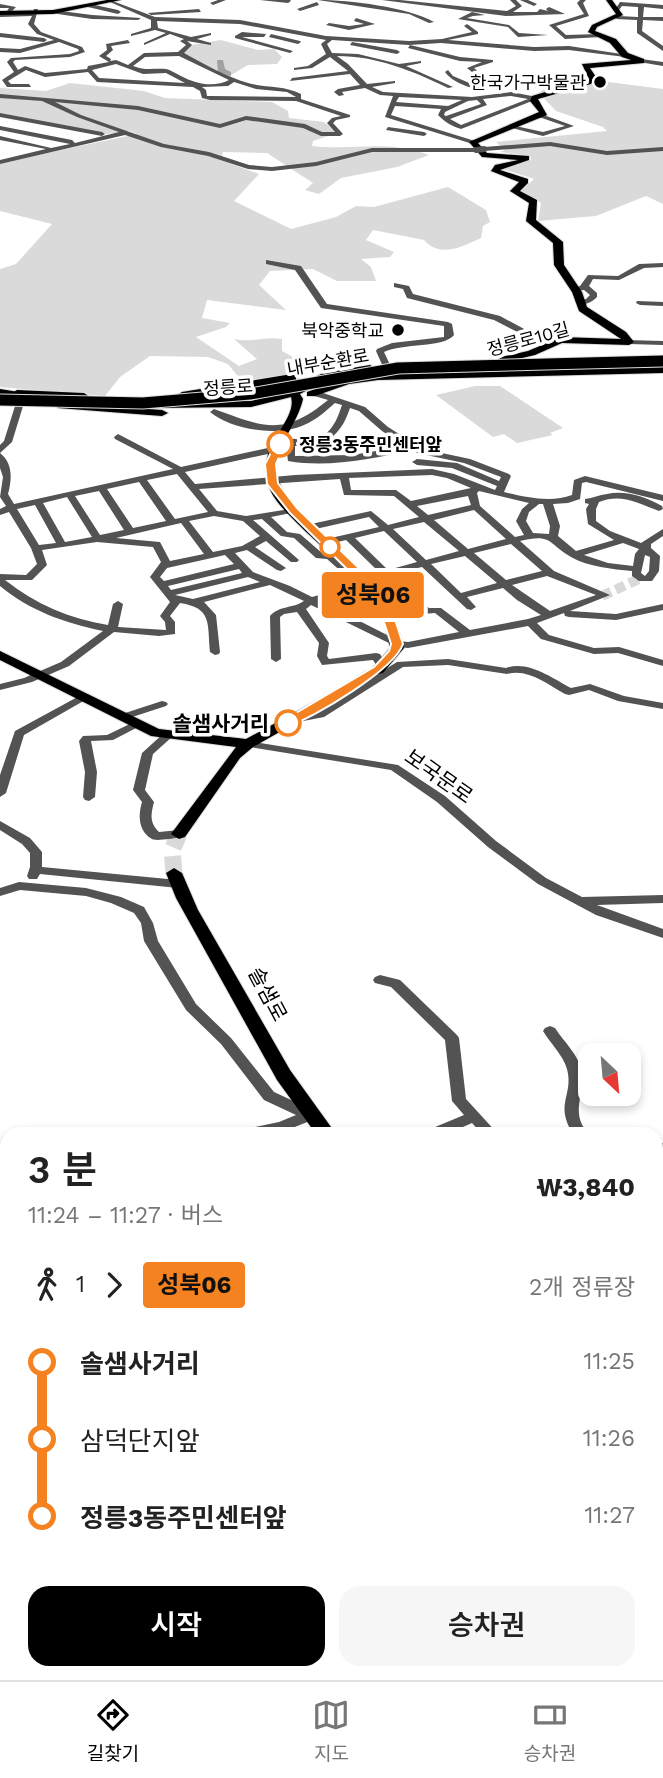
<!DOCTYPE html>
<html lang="ko">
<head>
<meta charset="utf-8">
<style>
  body { margin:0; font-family:"Work Sans","Noto Sans KR",sans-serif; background:#f6f6f6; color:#222; height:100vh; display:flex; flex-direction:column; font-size:26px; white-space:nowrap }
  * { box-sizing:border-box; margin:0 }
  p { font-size:23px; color:#767676 }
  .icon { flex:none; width:38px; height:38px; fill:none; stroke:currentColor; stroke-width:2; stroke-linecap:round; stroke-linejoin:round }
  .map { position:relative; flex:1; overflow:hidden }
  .drawer { position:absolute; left:0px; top:1127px; width:663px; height:553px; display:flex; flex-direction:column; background:#fff; border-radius:21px 21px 0 0; box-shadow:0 4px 10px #0003 }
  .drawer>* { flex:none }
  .badge { padding:0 14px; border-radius:5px; font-size:24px; line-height:46px }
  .needle { width:46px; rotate:154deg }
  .tools { position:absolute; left:578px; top:1043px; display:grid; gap:14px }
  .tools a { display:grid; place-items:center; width:63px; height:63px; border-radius:14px; background:#fff; box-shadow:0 4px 10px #0003; font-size:35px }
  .map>.badge { position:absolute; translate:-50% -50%; box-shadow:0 0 0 4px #fff }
  .legs { display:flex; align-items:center; gap:10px; height:77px; padding:0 28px; font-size:23px }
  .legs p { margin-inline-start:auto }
  .headline { display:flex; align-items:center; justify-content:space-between; height:119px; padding:0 28px }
  h1 { font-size:38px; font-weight:600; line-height:52px }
  .primary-button { display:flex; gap:14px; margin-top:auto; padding:14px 28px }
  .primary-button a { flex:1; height:80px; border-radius:21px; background:#000; color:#fff; font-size:28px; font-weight:600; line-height:80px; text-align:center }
  .primary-button a+a { background:#f6f6f6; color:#222 }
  ul { padding:0 28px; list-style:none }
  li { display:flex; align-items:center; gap:24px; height:77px; font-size:26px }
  li i { display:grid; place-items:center; width:10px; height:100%; margin:0 9px; background:currentColor }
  li i::after { content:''; width:18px; height:18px; margin:-9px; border:5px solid; border-radius:50%; background:#fff }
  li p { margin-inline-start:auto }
  li:first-child i { background:linear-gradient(#0000 50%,currentColor 0) }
  li:last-child i { background:linear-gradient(currentColor 50%,#0000 0) }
  .tabs { display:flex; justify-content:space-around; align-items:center; height:98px; border-top:2px solid #e0e0e0; background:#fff; font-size:19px; color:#767676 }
  .tabs a { display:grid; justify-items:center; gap:4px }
  .tabs .active { color:#000 }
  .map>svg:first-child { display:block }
  .green { fill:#dadada }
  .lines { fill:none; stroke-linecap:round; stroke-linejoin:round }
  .river { fill:#a1a1a1; fill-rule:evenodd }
  .minor-tunnel { stroke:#d9d9d9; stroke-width:10; stroke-dasharray:10 5; stroke-linecap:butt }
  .major-tunnel-far1 { stroke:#d9d9d9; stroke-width:13; stroke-dasharray:13 6; stroke-linecap:butt }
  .major-tunnel { stroke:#d9d9d9; stroke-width:17; stroke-dasharray:17 9; stroke-linecap:butt }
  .major-casing { stroke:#dbdbdb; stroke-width:2 }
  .highway-casing { stroke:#dbdbdb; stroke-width:2 }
  .minor { fill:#535353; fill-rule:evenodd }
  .major { fill:#000; fill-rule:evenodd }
  .highway { fill:#000; fill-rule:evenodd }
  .highway-bridge-casing { stroke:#dbdbdb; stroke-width:13; stroke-linecap:butt }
  .minor-bridge { stroke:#535353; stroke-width:6 }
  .highway-bridge { stroke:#000; stroke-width:11 }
  .line-1 { fill:#f58220; stroke:#fff; stroke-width:2 }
  .poi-dot { fill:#000; stroke:#fff; stroke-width:2.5 }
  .stop-1-dot { fill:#fff; stroke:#f58220; stroke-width:3.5 }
  .labels { text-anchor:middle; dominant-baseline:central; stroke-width:7; stroke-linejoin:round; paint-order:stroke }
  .far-poi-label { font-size:18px; fill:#000; stroke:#fff; text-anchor:end }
  .far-street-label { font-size:18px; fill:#000; stroke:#fff }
  .far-stop-label { font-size:18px; font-weight:bold; fill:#000; stroke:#fff; text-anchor:start }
  .stop-label { font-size:21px; font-weight:bold; fill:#000; stroke:#fff; text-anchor:end }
  .street-label { font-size:21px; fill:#000; stroke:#fff }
</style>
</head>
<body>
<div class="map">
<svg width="663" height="1680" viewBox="0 0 663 1680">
  <rect width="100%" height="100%" fill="#fff"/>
  <g class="green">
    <polygon points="221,40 258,50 274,49 282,57 277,64 248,65 228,77 183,54 191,45"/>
    <polygon points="585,79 663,89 663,204 646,196 596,216 538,221 541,203 521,191 534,179 503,169 531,160 530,156 500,152 505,150 496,142 607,131 603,127 556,111 539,93 553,81"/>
    <path d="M 70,83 L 144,91 L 165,98 L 272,102 L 288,111 L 289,118 L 324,122 L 337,133 L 313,141 L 312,146 C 357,151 384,139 429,155 L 397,167 L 341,178 L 319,194 L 305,190 L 313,183 L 267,153 L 223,152 L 221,160 L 259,174 L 234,201 L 291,229 L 336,217 L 356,206 L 374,207 L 448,187 L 486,210 L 490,222 L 483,226 L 481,238 C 463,246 440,259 424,240 L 373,230 L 366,240 L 394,252 L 390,257 L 361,259 L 371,267 L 376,281 L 337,281 L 313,269 L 270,271 L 259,285 L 286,310 L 207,300 L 202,318 L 230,323 L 226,327 L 196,337 L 239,366 L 257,359 L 234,339 C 254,343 263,336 282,339 L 282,351 L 293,357 L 289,365 L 293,368 L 291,371 L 302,370 L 298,380 L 248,389 L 228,364 L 208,357 L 150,356 L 120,377 L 105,396 L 0,387 L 0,269 L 16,264 L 52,224 L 0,211 L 0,163 L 137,134 L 129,131 L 106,134 L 0,113 L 0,88 L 46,91 Z"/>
    <polygon points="475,386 500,386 563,428 550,433 553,435 517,443 504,434 493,437 436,395"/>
  </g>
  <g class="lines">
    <polygon class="river" points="217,60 223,60 225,69 231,72 231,76 218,72"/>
    <polyline class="minor-tunnel" points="602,596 643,577"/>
    <polyline class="major-tunnel-far1" points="343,692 378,670"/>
    <polyline class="major-tunnel" points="174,873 172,850 179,834"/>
    <defs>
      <g id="major">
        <polygon points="107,0 121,0 53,14 0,15 0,11 53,10"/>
        <polygon points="606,0 612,0 623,15 597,27 595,31 616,39 628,53 644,59 644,63 590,68 596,77 591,84 538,99 547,115 478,143 487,153 529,156 529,160 500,170 528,179 528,183 520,191 537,200 536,220 563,242 564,265 582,292 587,307 626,332 634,342 629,345 562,343 535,355 479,368 477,371 663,367 663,373 378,380 349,384 315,396 307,396 307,392 343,379 378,374 466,372 471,364 528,351 561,337 621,339 579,311 572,292 554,265 553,243 526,221 529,203 510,191 519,182 491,171 495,165 518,160 482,157 469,142 539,112 530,101 532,96 585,80 588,77 582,64 631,60 622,57 610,43 588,32 592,25 616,14"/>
        <path d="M 370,365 L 375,368 L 374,370 L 330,378 L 300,394 L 303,399 C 298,423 277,444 276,468 C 275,503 358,564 381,594 C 393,611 399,628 404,648 L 383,673 L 378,674 L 371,670 L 390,648 C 388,639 387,629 384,621 C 367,582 328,554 299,525 C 288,514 274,501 269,487 C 253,447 298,422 291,397 L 251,407 L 151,408 L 145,405 L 151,402 L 251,401 L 289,391 L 323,373 Z"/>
        <polygon points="0,389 31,394 36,397 31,400 0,395"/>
        <polygon points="62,403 162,410 168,413 162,416 58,408 56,406"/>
        <polygon points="0,651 159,729 246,739 338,689 343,688 350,692 253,747 240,758 185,837 179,839 171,834 236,747 151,736 0,660"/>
        <polygon points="174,868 182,873 198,910 290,1070 336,1134 316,1134 277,1080 176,898 166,873"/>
        <polygon points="399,1673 425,1673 422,1680 396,1680"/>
      </g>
      <g id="highway">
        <polygon points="292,374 296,375 296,381 182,400 176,396 182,392"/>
        <polygon points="17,390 84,393 90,397 84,401 13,397 11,394"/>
        <polygon points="104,403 139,405 145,409 139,413 100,410 100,404"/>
      </g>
    </defs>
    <use href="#major" class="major-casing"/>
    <use href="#highway" class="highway-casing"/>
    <g class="minor">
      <path d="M 110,0 L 155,17 L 240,20 L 326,36 L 409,41 L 442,39 L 472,32 L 464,26 L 467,24 L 478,32 L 478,34 L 448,40 L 534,47 L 569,46 L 628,55 L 625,57 L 569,50 L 534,51 L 441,43 L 409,45 L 332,40 L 327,44 L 332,53 L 358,54 L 399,64 L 421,61 L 421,63 L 406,66 L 453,87 L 448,88 C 413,71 377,56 337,56 L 348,64 L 367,84 L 395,81 L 395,83 L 372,87 L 383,92 L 472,97 L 511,92 L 537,97 L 537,99 L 461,129 C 451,126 445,122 438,115 L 441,109 L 395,106 L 391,115 L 475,141 L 476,142 L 473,144 L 385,117 L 393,96 L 380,95 L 365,88 L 342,92 L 344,95 L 339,96 L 334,92 L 338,89 L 360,85 L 350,74 L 290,81 L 292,78 L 348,71 L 330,57 L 312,68 L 294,70 L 294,68 L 308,66 L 326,54 L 321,44 L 326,40 L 240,24 L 157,21 L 158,28 L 191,37 L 211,33 L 211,35 L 197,39 L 211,43 L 211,45 L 187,41 L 192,45 L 184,53 C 204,64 227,77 248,83 C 266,88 284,85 301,94 L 301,99 L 350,115 L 350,117 L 336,120 L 333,123 L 343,134 L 340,136 L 321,136 L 303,128 L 246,120 L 220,128 L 138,110 L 55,102 L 81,115 L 164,144 L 209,152 L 249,165 L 272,167 L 316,162 L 372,148 L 476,148 L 479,150 L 476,152 L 372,152 L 316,166 L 272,171 L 248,169 L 208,156 L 161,147 L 125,135 L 0,164 L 0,160 L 46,149 L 0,140 L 0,136 L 51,148 L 70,144 L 0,130 L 0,126 L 72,140 L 75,143 L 119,132 L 77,117 L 42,101 L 0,98 L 0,94 L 138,106 L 220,124 L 246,116 L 305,124 L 322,132 L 335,132 L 327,123 L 332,118 L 341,116 L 296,101 L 210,100 L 202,98 L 200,91 L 193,87 L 97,82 L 88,72 L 45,77 L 26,70 L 8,81 L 11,84 L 29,84 L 31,87 L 7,87 L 2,80 L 14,72 L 7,62 L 11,58 L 70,54 L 79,51 L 78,49 L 59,42 L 20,53 L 0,52 L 0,48 L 20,49 L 54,40 L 37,34 L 28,24 L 32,16 L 0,17 L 0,13 L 33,12 L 34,9 L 38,9 L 34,24 L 41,32 L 82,47 L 85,52 L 70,57 L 15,60 L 13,62 L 18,70 L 25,66 L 45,73 L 87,69 L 88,66 L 109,62 L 99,56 L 107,50 L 106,44 L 128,40 L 130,43 L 111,46 L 113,50 L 106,56 L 111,59 L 110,61 L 116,60 L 128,65 L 144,53 L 178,52 L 186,45 L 180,41 L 184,39 L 170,34 L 144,45 L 144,43 L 166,33 L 155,30 L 131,36 L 131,34 L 151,28 L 151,20 L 110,2 ZM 179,56 L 229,80 C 214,88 196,84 181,76 C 177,74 171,70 166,69 C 153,68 146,71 133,66 L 145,57 ZM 116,64 L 143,74 L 166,73 L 185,83 L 99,78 L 92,70 ZM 234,82 L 256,89 L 287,92 L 296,97 L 210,96 L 207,96 L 206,90 L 202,87 L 228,86 ZM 511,96 L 528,99 L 461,125 L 450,119 L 487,105 L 483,99 ZM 399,97 L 462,100 L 448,106 L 396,102 ZM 477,100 L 481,104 L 446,116 L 444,115 L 445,112 L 468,101 Z"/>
      <polygon points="218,0 226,0 213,5 210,3"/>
      <polygon points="260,0 290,0 291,1 288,3"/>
      <path d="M 318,0 C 349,0 408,7 434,22 L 429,23 L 409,14 Z"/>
      <polygon points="382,0 400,0 507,11 516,6 510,0 516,0 522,6 513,12 537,12 540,9 548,11 546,9 549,7 565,14 506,16"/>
      <polygon points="520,0 528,0 537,4 534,6"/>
      <polygon points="580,0 586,0 583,3 589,16 556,26 566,35 599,34 601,37 565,39 549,25 584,14 577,3"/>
      <polygon points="317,2 319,5 300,11 297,9"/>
      <polygon points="620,2 663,5 663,9 644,7 643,17 663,17 663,21 643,20 642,31 663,46 663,51 637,33 637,20 616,19 618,16 638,17 638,7 622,6 619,10 615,10"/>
      <polygon points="0,4 16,7 10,13 7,11 9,8 0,8"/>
      <polygon points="90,4 118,10 121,12 118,14 88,7"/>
      <polygon points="199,9 201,12 151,15 148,13"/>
      <polygon points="53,10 92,15 141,18 138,20 92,19 51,13"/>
      <polygon points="472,12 485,15 473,16 467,18 509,25 519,33 548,35 518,37 508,27 458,19"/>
      <polygon points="356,18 375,24 349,30 326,25 329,23 349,26 364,24 354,21"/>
      <polygon points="242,32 266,34 264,37 242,37 293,51 290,53 235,38 235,36"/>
      <polygon points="0,33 44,38 47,40 44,42 0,37"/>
      <polygon points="271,34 300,41 301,42 298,44 269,37"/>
      <polygon points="352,42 397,50 400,52 397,54 350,45"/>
      <polygon points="410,45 460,57 493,60 493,62 474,68 481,74 493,73 508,80 572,89 569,91 507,84 492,77 478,77 467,68 482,62 460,61 408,48"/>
      <polygon points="641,59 663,62 663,66 639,62"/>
      <path d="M 448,70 L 453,76 L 481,88 C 471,90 451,81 445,72 Z"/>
      <polygon points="0,113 102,132 105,134 102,136 0,117"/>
      <polygon points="541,114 574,126 543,136 508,127 511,125 543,132 565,126 539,117"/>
      <polygon points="388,127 424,132 427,134 424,136 386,130"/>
      <polygon points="550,142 607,151 663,147 663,151 607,155 550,146 484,151 481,149 484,147"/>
      <path d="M 266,260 L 301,266 L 327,304 L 448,322 L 452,324 L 454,335 C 444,348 402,343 384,352 L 391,367 L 384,369 L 376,351 L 377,349 L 392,343 L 444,337 L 444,326 L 321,308 L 295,270 L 266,264 Z"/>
      <path d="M 663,263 L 663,267 L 644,268 L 619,280 L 593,279 L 589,286 L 597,293 L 597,297 C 591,303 583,307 575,301 L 586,299 L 590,295 L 584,290 L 575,291 L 571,289 L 580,286 L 588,275 L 618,276 L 639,264 Z"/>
      <polygon points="394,283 409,286 413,294 500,316 552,344 545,346 494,320 407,298 403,289 394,287"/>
      <polygon points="637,301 663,302 663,306 640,305 636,303"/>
      <polygon points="626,340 663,341 663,345 629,344 626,344"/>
      <path d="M 314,390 L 365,407 L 388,427 L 423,449 L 470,459 L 509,474 L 511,476 L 504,492 C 525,497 551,503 572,495 L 574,480 L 585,476 L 663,495 L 663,501 L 586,482 L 582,483 L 580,499 L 568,503 L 553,504 L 560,526 L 558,536 L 576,551 L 614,540 L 588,524 L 586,509 L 589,504 L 585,503 L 585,499 C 593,498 599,495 607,494 C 626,490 645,497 662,506 L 663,509 L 659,511 C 638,503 621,493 599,502 L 596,509 L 596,521 L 610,531 L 641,543 L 663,529 L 663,536 L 651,544 L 651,548 L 660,556 L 659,571 L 652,581 L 639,581 L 632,576 L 632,571 C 612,569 589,567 571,557 C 548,544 553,533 520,541 L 554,571 L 610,595 L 570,611 L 616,614 L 663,604 L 663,610 L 616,620 L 569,617 L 565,616 L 564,613 L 537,623 L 549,635 L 594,648 L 619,647 L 663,660 L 663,666 L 618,653 L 594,654 L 541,639 L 528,626 L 408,648 L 397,647 L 311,605 L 306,609 L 329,643 L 327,656 L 329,659 L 376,653 L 380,654 L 387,666 L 382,669 L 378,668 L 373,660 L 322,665 L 317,656 L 319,643 L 297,612 L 284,614 L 280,617 L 281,659 L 276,662 L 271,659 L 270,616 C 280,605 292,609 304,601 L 270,585 L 204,602 L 216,615 L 220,652 L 219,654 L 215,655 L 210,652 C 207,624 213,608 180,603 L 170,616 L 175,622 L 175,634 L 159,636 L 114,632 L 69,666 L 32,682 L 0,690 L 0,684 L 24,678 L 61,662 L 103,631 C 65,623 30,611 0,586 L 0,574 L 26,575 L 37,564 L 31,548 L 9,512 L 0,515 L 0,509 L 6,506 L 0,497 L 3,477 L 0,468 L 0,453 C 13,463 12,479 8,494 L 14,504 L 173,469 L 115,439 L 114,437 L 118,434 L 181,467 L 277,446 L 281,449 L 277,452 L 185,472 L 195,484 L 295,475 L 432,469 L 454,474 L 495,490 L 497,486 L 452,468 L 417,465 L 412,462 L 417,459 L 457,463 L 499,481 L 501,477 L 464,463 L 417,453 L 412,450 C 372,459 328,468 288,461 L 286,445 L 280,444 L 280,440 C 315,436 328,448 342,405 L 335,403 C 326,411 316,420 304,425 C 277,437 232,430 210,412 L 214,409 C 264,427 283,437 328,400 L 311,395 L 311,391 ZM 350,408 L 359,411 L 382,431 L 406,446 L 352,455 L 295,456 L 295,446 C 325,446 340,438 350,408 ZM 177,474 L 208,512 L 175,519 L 147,480 ZM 432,475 L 447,478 L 471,488 L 411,501 L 396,490 L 351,490 L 349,478 ZM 340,479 L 344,495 L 394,496 L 419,517 L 388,525 L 371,511 L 311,524 L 306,527 L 311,530 L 369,517 L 379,527 L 322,540 L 320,542 L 325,545 L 346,540 L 379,572 L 359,577 L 333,554 L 322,553 L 300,534 L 287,532 L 271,517 L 296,512 L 296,508 L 246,516 L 217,511 L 199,489 ZM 139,482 L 166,521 L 133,528 L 107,489 ZM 99,491 L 124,530 L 100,535 L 75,496 ZM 479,491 L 529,503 L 522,509 L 516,521 L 524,535 L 515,537 L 480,506 L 477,493 ZM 468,496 L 471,505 L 428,515 L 417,506 ZM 67,497 L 92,537 L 65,542 L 43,503 ZM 539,504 L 543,504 L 550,526 L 549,534 L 533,533 L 526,521 L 529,512 ZM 35,505 L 56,543 L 39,545 L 17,509 ZM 474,510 L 506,539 L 468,549 L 434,520 ZM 214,516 L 243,521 L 260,536 L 242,546 L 213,552 L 189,521 ZM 262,519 L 281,536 L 294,538 L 316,558 L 327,559 L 352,581 L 337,590 L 312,597 L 290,586 L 253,572 L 235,553 L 247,550 L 277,570 L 281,571 L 286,568 L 255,547 L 266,541 L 291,562 L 297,562 L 299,560 L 253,520 ZM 424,522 L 459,551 L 426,560 L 393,529 ZM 181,523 L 204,554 L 170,561 L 160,542 L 116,538 ZM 384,531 L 417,562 L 388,570 L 355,538 ZM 97,542 L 153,547 L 161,562 L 150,577 L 170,602 L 160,616 L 165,622 L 166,630 L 118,627 L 123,604 L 118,601 L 113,604 L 108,625 C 70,619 35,604 5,580 L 32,580 L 47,565 L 42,550 ZM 623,543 L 639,549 L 635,554 L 633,566 L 608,563 L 584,555 ZM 511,544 L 542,571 L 506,580 L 474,553 ZM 225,555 L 234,564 L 164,581 L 160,577 L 167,568 ZM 645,555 L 650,557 L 649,571 L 645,576 L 641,573 ZM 465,556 L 497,583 L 461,593 L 431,564 ZM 422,567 L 467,609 L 471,610 L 476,607 L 467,597 L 503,588 L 517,600 L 541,615 L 528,619 L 470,630 L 441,608 L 429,608 L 393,574 ZM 239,569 L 242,573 L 171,590 L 168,586 ZM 547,576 L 596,595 L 550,611 L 512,585 ZM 248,577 L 260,582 L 193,599 L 175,595 ZM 384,577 L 423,614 L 435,613 L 459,632 L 408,642 L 399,641 L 320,601 L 345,594 L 367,581 Z"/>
      <polygon points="20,400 24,403 12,442 0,453 0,445 4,441 16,403"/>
      <path d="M 448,659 L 506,668 C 528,660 552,678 571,688 L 590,684 L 624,696 L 663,703 L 663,709 L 618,701 L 589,690 L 569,695 L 565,694 C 547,684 528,668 507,674 L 448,665 L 403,667 L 324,717 L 293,723 L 287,720 L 289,718 L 317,712 L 397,662 Z"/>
      <polygon points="83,694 87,695 89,697 87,699 24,735 6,793 0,797 0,775 15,731"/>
      <polygon points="162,701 166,702 168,704 166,706 123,720 117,717 119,715"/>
      <polygon points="136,721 142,724 140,726 113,740 91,741 97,772 95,797 89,801 85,800 83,797 85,772 79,741 83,736 107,735"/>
      <path d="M 167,733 L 173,736 L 153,754 L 145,790 L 154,802 C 151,814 149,822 159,832 L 179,830 L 185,834 C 180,838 176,838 169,839 C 164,839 156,841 152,839 C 138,831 138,815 142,802 L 133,790 L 142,753 L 163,734 Z"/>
      <polygon points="248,741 398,765 445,796 496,841 546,878 582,897 663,895 663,903 597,905 663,929 663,938 596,915 538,884 488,847 437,802 391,770 244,746 242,744"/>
      <polygon points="0,821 30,838 42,852 42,867 178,880 184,884 178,888 40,874 37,879 29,879 27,876 30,867 30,853 22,844 0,830"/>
      <polygon points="19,882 86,888 121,897 144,907 153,923 158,941 196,1004 231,1038 274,1092 315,1111 317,1115 315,1119 282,1132 238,1134 240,1130 279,1122 296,1115 264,1100 221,1044 186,1010 144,941 141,923 134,913 111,903 86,896 20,890 0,896 0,888"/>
      <polygon points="380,975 400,980 457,1035 459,1038 466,1099 498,1134 482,1134 472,1123 447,1134 426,1134 428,1130 464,1115 452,1101 445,1040 391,987 375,983 373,980 375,977"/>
      <path d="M 550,1026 L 555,1028 C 564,1042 579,1055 582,1072 C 585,1092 572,1109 584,1128 L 592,1130 L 594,1134 L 573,1134 C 554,1103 574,1096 567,1069 C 563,1055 550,1043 543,1031 L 545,1028 Z"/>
      <polygon points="656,1141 663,1143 663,1155 656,1152"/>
      <polygon points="656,1163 663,1166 663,1178 656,1175"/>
      <polygon points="0,1192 7,1195 7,1208 0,1205"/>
      <polygon points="7,1230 7,1246 0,1248 0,1233"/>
      <polygon points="656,1291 663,1294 663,1311 656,1308"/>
      <rect x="0" y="1347" width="7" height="14"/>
      <polygon points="0,1479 7,1482 7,1499 0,1496"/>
      <polygon points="7,1668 7,1673 27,1673 24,1680 0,1680 0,1671"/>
      <polygon points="243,1673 268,1673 264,1680 239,1680"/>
      <polygon points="283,1673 310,1673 314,1680 287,1680"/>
      <polygon points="373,1673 393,1673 394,1680 374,1680"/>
      <polygon points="438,1673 460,1673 457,1680 435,1680"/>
    </g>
    <use href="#major" class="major"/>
    <use href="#highway" class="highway"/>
    <defs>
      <polyline id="highway-bridge" points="0,400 143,403 250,394 398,368 663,361"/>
    </defs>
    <use href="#highway-bridge" class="highway-bridge-casing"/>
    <polyline class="minor-bridge" points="476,150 484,149"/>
    <use href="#highway-bridge" class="highway-bridge"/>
  </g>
  <path class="line-1" d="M 277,441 L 285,444 L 276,464 L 278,483 L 297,508 L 367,576 L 392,610 L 403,644 C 395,669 314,718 288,726 L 282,723 L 284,720 L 374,667 L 389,651 L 391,644 L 380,610 L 359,581 L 290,513 L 267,484 L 265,464 Z"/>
  <g class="poi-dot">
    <circle cx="600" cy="82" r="7"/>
    <circle cx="398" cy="330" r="7"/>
  </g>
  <g class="stop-1-dot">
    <circle cx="280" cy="444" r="12"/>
    <circle cx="330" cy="547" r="9"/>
    <circle cx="288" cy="723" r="12"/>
  </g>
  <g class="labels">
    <g class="far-poi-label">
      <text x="586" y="82">한국가구박물관</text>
      <text x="384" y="330">북악중학교</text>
    </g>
    <g class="far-street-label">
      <text transform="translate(528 339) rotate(-15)">정릉로10길</text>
      <text transform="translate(328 362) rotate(-10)">내부순환로</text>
      <text transform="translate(228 387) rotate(-4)">정릉로</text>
    </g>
    <g class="far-stop-label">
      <text x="299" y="444">정릉3동주민센터앞</text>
    </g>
    <g class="stop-label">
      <text x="269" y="723">솔샘사거리</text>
    </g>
    <g class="street-label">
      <text transform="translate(439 776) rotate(35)">보국문로</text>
      <text transform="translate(268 994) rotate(62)">솔샘로</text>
    </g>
  </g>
</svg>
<div class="tools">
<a><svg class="needle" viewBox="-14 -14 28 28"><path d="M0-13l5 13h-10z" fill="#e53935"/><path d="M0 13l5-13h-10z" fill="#767676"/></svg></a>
</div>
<b class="badge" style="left:373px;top:595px;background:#f58220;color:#111">성북06</b>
<section class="drawer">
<div class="headline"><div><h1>3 분</h1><p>11:24 – 11:27 · 버스</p></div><b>₩3,840</b></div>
<div class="legs"><svg class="icon" aria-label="walk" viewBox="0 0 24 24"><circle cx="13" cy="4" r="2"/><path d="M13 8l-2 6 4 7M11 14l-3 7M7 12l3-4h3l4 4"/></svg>1<svg class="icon" aria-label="forward" viewBox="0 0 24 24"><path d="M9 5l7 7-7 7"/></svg><b class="badge" style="background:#f58220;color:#111">성북06</b><p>2개 정류장</p></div>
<ul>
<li><i style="color:#f58220"></i><b>솔샘사거리</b><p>11:25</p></li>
<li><i style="color:#f58220"></i><span>삼덕단지앞</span><p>11:26</p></li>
<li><i style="color:#f58220"></i><b>정릉3동주민센터앞</b><p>11:27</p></li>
</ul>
<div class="primary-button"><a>시작</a><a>승차권</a></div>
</section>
</div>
<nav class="tabs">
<a class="active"><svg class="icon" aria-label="directions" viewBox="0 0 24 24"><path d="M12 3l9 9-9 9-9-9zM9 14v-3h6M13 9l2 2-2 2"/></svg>길찾기</a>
<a><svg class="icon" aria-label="map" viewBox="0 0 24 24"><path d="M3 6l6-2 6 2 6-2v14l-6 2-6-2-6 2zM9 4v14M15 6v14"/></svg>지도</a>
<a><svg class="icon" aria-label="tickets" viewBox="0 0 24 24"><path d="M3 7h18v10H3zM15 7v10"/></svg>승차권</a>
</nav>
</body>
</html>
